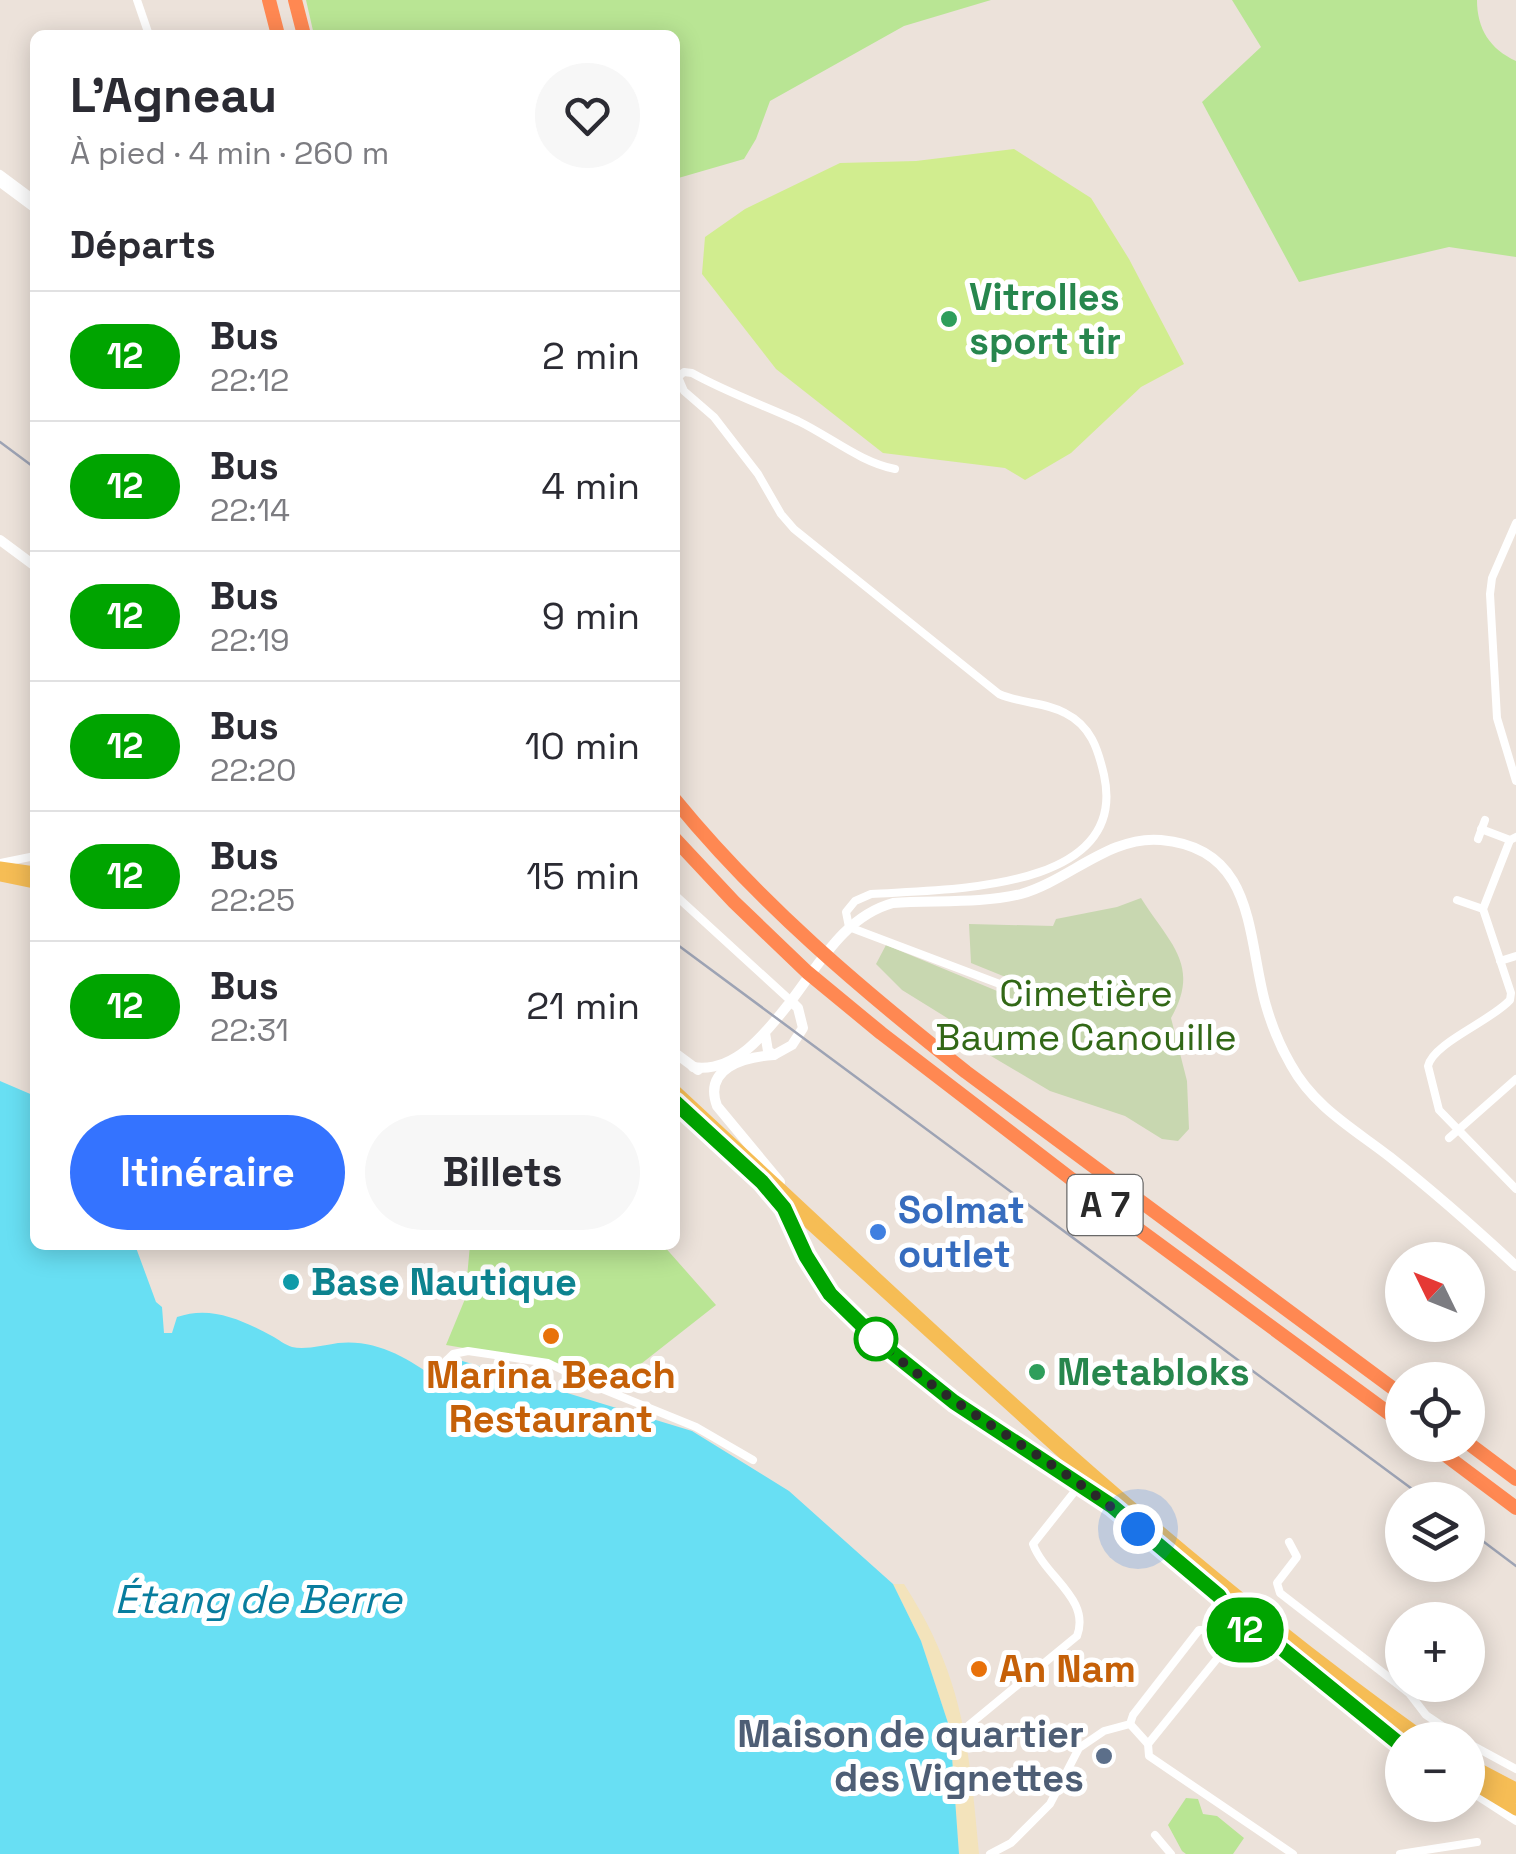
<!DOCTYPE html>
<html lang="fr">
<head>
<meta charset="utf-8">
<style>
  body { margin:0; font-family:"Space Grotesk",sans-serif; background:#f7f7f7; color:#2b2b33; height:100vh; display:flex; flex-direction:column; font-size:38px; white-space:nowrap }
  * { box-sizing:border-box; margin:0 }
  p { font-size:32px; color:#7c7c81 }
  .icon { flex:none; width:55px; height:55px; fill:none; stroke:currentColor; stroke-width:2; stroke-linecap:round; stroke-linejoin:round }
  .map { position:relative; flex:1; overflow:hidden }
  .side { position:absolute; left:30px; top:30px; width:650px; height:1220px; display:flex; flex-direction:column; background:#fff; border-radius:15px; box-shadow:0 5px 25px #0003 }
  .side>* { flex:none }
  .badge { padding:0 20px; border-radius:32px; font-size:35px; line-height:65px }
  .needle { width:65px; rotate:313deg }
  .fabs { position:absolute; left:1385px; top:1242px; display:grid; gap:20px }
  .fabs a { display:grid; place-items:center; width:100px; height:100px; border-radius:50%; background:#fff; box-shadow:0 5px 25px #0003; font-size:50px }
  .you { position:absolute; width:50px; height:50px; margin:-25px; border:8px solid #fff; border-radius:50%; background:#1a73e8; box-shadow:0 0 0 15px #1a73e833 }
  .map>.badge { position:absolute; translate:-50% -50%; box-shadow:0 0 0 5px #fff }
  h2 { padding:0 40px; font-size:38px; line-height:90px }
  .round { display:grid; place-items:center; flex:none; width:105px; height:105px; border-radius:52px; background:#f7f7f7 }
  .summary { display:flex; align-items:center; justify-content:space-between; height:170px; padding:0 40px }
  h1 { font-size:48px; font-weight:700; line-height:75px }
  .action { display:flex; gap:20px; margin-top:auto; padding:20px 40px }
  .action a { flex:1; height:115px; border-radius:60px; background:#3473ff; color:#fff; font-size:40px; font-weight:700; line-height:115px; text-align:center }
  .action a+a { background:#f7f7f7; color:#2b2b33 }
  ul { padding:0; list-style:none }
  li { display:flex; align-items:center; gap:30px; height:130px; padding:0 40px; border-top:2px solid #e1e1e2 }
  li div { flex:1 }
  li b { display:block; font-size:38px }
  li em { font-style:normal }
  li .badge { min-width:110px; font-weight:700; text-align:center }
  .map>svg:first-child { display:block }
  .green { fill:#b9e594 }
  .sand { fill:#f3e3bb }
  .cemetery { fill:#c8d7b0 }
  .pitch { fill:#d1ed8f }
  .water { fill:#68dff3 }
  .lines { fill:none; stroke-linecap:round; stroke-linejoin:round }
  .street { stroke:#fff; stroke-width:8 }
  .secondary { stroke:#fff; stroke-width:10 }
  .primary { stroke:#f6bd55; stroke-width:11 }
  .highway { stroke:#ff8852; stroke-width:14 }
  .rail { stroke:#9da3b4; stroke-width:2.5 }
  .line-casing { stroke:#fff; stroke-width:22 }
  .line { stroke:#00a400; stroke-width:15 }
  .walk { stroke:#292929; stroke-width:10; stroke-dasharray:0 18 }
  .leisure-dot { fill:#2e9e5b; stroke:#fff; stroke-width:4 }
  .shop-dot { fill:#3f7fe0; stroke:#fff; stroke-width:4 }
  .culture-dot { fill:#0f9aa8; stroke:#fff; stroke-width:4 }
  .food-dot { fill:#e8710a; stroke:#fff; stroke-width:4 }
  .stop-dot { fill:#fff; stroke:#00a400; stroke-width:5 }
  .service-dot { fill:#5c6f8a; stroke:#fff; stroke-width:4 }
  .labels { text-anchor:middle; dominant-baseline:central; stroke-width:10; stroke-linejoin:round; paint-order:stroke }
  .shield { fill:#fff; stroke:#696969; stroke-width:2.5 }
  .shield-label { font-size:35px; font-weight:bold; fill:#292929 }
  .leisure-label { font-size:38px; font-weight:bold; fill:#27864d; stroke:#fff; text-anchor:start }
  .park-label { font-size:38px; fill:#326817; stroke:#fff }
  .shop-label { font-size:38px; font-weight:bold; fill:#366cbe; stroke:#fff; text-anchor:start }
  .culture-label { font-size:38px; font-weight:bold; fill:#0d838f; stroke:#fff; text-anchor:start }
  .food-label { font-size:38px; font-weight:bold; fill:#c56008; stroke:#fff }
  .service-label { font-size:38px; font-weight:bold; fill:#4e5e75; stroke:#fff; text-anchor:end }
  .water-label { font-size:40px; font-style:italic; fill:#087d9e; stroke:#fff }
</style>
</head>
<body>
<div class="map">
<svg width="1516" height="1854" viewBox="0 0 1516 1854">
  <rect width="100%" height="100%" fill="#ece2da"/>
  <g class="green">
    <polygon points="306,0 991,0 904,26 770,101 756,139 744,159 675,179 675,35 314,35"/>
    <path d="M 1232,0 L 1477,0 C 1477,29 1490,49 1516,61 L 1516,257 L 1449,247 L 1299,282 L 1202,102 L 1261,47 Z"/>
    <polygon points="470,1245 663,1245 716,1305 609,1389 564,1365 446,1345 465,1299"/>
    <polygon points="1186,1798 1198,1799 1203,1814 1217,1816 1244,1838 1233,1854 1186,1854 1182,1851 1168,1825"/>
  </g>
  <path class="sand" d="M 893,1584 L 904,1584 C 964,1677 969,1747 979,1854 L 959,1854 L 950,1729 L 921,1641 Z"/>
  <path class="cemetery" d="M 1141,898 C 1170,944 1201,965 1171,1018 L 1187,1081 L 1189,1129 L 1178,1141 L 1162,1139 L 1125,1116 L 1050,1091 L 969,1043 L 965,1029 L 902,990 L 876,964 L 886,945 L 1002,993 L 1008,978 L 971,963 L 969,924 L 1053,926 L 1056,919 L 1117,907 Z"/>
  <polygon class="pitch" points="1014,149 1091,198 1129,259 1184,364 1141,387 1071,453 1025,480 1005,468 883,453 776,369 702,274 705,237 745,209 840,163 916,161"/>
  <path class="water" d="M 0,1081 L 35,1096 L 35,1245 L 135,1245 L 156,1302 L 162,1307 L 164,1333 L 172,1333 L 177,1317 C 211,1305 242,1320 272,1336 C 278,1339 285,1345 292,1347 C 305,1350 325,1345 338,1343 C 377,1339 407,1358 437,1379 L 452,1362 L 459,1360 L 692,1431 L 789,1491 L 893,1584 L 921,1641 L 950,1729 L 959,1854 L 0,1854 Z"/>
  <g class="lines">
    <g class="street">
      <polyline points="137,0 149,35"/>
      <polyline points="0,174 35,200"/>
      <polyline points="0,183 35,209"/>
      <path d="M 895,469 C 860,462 831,437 798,421 C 763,405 726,392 692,373 L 684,372 L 678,377 L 684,391 L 714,417 L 758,474 L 781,514 L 794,529 L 999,694 C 1022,704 1046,702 1065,713 C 1091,726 1098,749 1104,775 C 1130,893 943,889 871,894 L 855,901 L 846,912 L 849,927 L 1005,986"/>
      <polyline points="1516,523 1492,578 1490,594 1497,718 1516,781"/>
      <polyline points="1481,829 1510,840"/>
      <path d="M 1516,837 L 1510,840 L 1483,909 L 1511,993 L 1510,1000 C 1491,1021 1433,1043 1428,1066 L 1439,1110 L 1516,1189"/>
      <polyline points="1478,839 1485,820"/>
      <polyline points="0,863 35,856"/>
      <polyline points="675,895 791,1001"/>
      <polyline points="1457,900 1483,909"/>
      <polyline points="1500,961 1516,956"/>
      <polyline points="1449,1138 1516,1079"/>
      <polyline points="778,1202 806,1256 831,1294 879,1342 954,1403 1112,1506 1219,1596 1237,1626 1264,1635 1402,1746"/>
      <polyline points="446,1361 453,1354 468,1351 548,1363 600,1388 696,1427 753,1460"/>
      <polyline points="1289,1542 1297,1557 1277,1583 1280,1593 1409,1693 1426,1715 1463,1740"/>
      <polyline points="1130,1724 1148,1744 1149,1756 1293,1854"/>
      <polyline points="1130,1724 1133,1715 1199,1630 1216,1630 1227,1615"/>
      <path d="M 969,1725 L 1077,1636 C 1091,1599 1045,1577 1033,1544 L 1079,1486"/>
      <polyline points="1468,1743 1516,1769"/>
      <polyline points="1148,1744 1241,1629"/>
      <polyline points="1468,1790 1516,1821"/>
      <polyline points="1155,1835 1171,1854"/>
      <polyline points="990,1854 1011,1843 1050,1804 1079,1748 1104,1731 1130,1724"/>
      <polyline points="1400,1854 1477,1842"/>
    </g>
    <g class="secondary">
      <polyline points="0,540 35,566"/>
      <path d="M 791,1001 C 820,963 845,916 893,903 C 934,900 981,904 1021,894 C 1068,881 1110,835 1161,840 C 1255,848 1247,935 1265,1002 C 1271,1024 1280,1046 1291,1065 C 1314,1107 1354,1129 1390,1157 C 1433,1191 1475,1228 1516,1266"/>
      <polyline points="675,1053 698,1070"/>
      <path d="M 774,1055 C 744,1057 703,1068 717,1106 L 780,1182"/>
      <path d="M 693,1067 C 736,1074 768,1030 791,1001 L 798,1008 L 803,1028 L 792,1045 L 774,1055 L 768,1051 L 765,1033"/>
    </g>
    <g class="primary">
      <polyline points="0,867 35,872"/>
      <polyline points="0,876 35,883"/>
      <path d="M 675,1090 C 917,1314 1157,1548 1427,1740"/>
      <polyline points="675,1102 1115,1501"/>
      <polyline points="1148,1529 1342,1691 1409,1740"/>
      <polyline points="1468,1763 1516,1788"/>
      <polyline points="1475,1778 1516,1798"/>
      <polyline points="1468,1781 1516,1810"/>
    </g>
    <g class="highway">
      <polyline points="269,0 278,35"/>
      <polyline points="295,0 304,35"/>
      <path d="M 675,800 C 760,904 861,989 966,1072 L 1402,1395"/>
      <polyline points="675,839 734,902 807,972 881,1033 1096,1198 1402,1423"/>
      <polyline points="1468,1443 1516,1479"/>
      <polyline points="1432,1445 1516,1508"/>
    </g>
    <g class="rail">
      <polyline points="0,442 35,468"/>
      <polyline points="675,943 1427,1500"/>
      <polyline points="1468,1530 1516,1566"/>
    </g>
  </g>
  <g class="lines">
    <defs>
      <polyline id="line" points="675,1102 762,1182 784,1208 806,1256 830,1294 879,1342 954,1402 1112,1506 1219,1596 1237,1626 1264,1634 1402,1746"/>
    </defs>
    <use href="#line" class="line-casing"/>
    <use href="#line" class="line"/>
    <path class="walk" d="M 876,1339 C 956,1413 1056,1458 1138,1529"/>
  </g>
  <g class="leisure-dot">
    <circle cx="949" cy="319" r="10"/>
    <circle cx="1037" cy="1372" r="10"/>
  </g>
  <circle class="shop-dot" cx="878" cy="1232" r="10"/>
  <circle class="culture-dot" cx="291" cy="1282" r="10"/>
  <g class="food-dot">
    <circle cx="551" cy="1336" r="10"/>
    <circle cx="979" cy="1669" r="10"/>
  </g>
  <circle class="stop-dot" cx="876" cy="1339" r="20"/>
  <circle class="service-dot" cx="1104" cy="1756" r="10"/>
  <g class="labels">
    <rect class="shield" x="1067.5" y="1175" width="75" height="60" rx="8"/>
    <g class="shield-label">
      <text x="1105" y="1205">A 7</text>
    </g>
    <g class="leisure-label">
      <text x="969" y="297">Vitrolles<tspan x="969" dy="44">sport tir</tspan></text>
      <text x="1057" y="1372">Metabloks</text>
    </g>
    <g class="park-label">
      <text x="1086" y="993">Cimetière<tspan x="1086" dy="44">Baume Canouille</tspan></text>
    </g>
    <g class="shop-label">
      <text x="898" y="1210">Solmat<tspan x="898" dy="44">outlet</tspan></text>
    </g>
    <g class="culture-label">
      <text x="311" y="1282">Base Nautique</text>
    </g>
    <g class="food-label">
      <text x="551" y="1375">Marina Beach<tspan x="551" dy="44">Restaurant</tspan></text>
      <text x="999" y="1669" text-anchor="start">An Nam</text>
    </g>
    <g class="service-label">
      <text x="1084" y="1734">Maison de quartier<tspan x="1084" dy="44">des Vignettes</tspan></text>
    </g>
    <g class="water-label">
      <text x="258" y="1599">Étang de Berre</text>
    </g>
  </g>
</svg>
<div class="fabs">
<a><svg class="needle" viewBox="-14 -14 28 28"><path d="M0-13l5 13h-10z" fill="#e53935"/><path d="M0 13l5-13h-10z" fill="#7c7c81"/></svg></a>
<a><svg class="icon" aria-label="locate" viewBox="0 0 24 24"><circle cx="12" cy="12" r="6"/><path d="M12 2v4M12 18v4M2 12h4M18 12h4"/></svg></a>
<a><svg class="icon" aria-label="layers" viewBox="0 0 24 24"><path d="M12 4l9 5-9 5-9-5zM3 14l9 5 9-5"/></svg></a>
<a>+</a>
<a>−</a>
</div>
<div class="you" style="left:1138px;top:1529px"></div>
<b class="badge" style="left:1245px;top:1630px;background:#00a400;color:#fff">12</b>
<section class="side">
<div class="summary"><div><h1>L'Agneau</h1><p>À pied · 4 min · 260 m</p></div><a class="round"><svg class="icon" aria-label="heart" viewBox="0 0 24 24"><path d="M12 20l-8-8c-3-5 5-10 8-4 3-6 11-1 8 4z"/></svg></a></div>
<h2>Départs</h2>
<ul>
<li><span class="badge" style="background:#00a400;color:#fff">12</span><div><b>Bus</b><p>22:12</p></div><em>2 min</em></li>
<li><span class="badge" style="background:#00a400;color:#fff">12</span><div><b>Bus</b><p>22:14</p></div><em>4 min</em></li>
<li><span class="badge" style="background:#00a400;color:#fff">12</span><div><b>Bus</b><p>22:19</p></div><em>9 min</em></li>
<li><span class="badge" style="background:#00a400;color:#fff">12</span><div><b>Bus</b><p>22:20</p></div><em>10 min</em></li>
<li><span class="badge" style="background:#00a400;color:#fff">12</span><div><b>Bus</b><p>22:25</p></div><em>15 min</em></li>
<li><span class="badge" style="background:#00a400;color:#fff">12</span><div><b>Bus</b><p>22:31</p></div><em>21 min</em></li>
</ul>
<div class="action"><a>Itinéraire</a><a>Billets</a></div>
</section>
</div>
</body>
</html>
